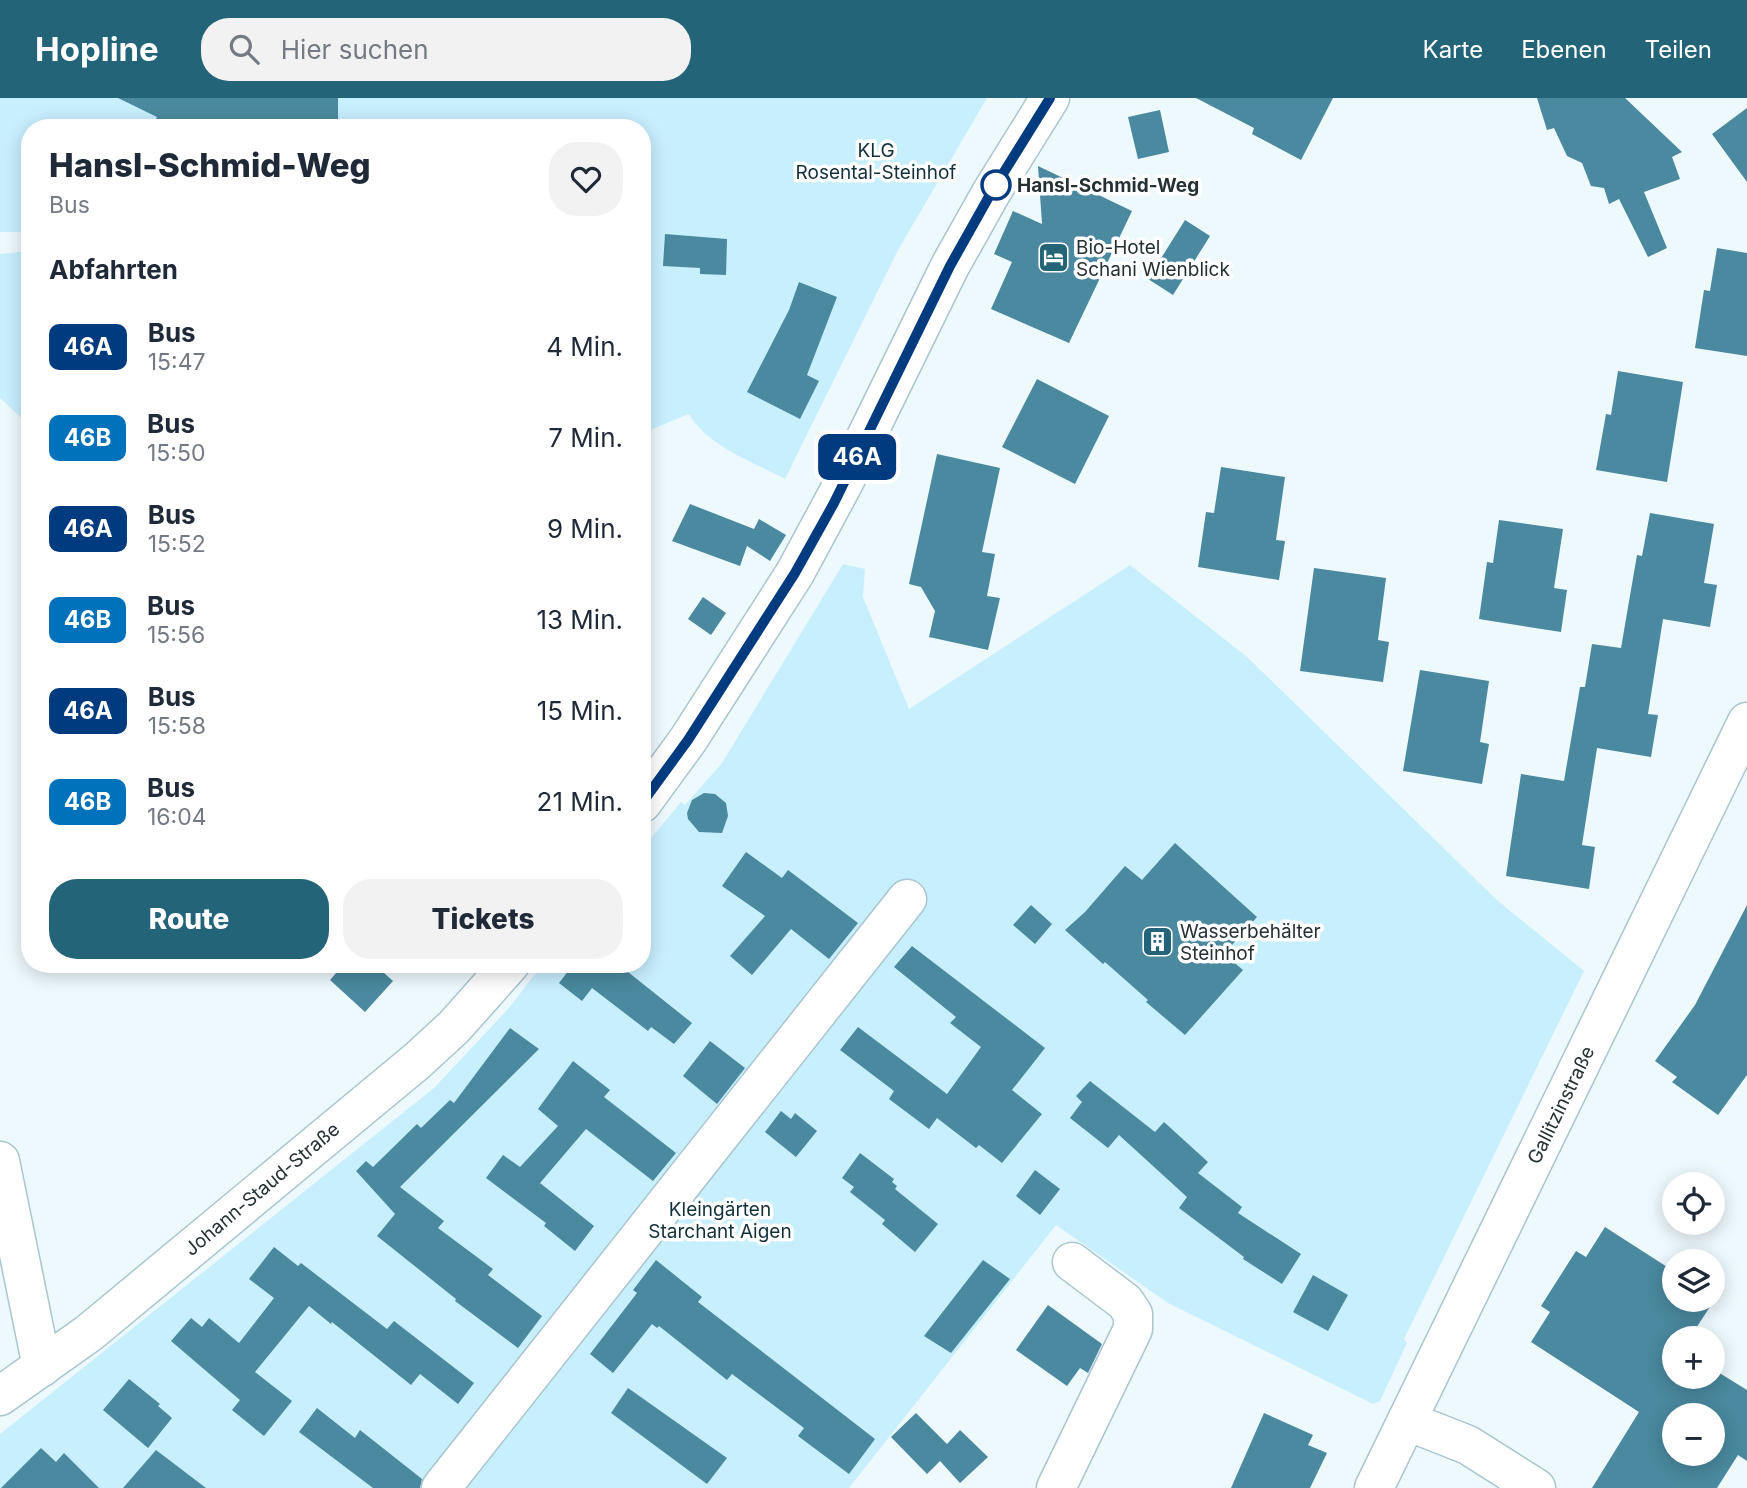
<!DOCTYPE html>
<html lang="de">
<head>
<meta charset="utf-8">
<style>
  body { margin:0; font-family:Inter,sans-serif; background:#f2f2f3; color:#1f2937; height:100vh; display:flex; flex-direction:column; font-size:26px; white-space:nowrap }
  * { box-sizing:border-box; margin:0 }
  p { font-size:23px; color:#747a83 }
  .icon { flex:none; width:38px; height:38px; fill:none; stroke:currentColor; stroke-width:2; stroke-linecap:round; stroke-linejoin:round }
  .map { position:relative; flex:1; overflow:hidden }
  .drawer { position:absolute; left:21px; top:21px; width:630px; height:854px; display:flex; flex-direction:column; background:#fff; border-radius:28px; box-shadow:0 4px 18px #0003 }
  .drawer>* { flex:none }
  .badge { padding:0 14px; border-radius:10px; font-size:24px; line-height:46px }
  .controls { position:absolute; left:1662px; top:1074px; display:grid; gap:14px }
  .controls a { display:grid; place-items:center; width:63px; height:63px; border-radius:50%; background:#fff; box-shadow:0 4px 18px #0003; font-size:35px }
  .map>.badge { position:absolute; translate:-50% -50%; box-shadow:0 0 0 4px #fff }
  h2 { padding:0 28px; font-size:26px; line-height:63px }
  .round { display:grid; place-items:center; flex:none; width:74px; height:74px; border-radius:28px; background:#f2f2f3 }
  .head { display:flex; align-items:center; justify-content:space-between; height:119px; padding:0 28px }
  h1 { font-size:33px; font-weight:800; line-height:52px }
  .button { display:flex; gap:14px; margin-top:auto; padding:14px 28px }
  .button a { flex:1; height:80px; border-radius:28px; background:#246479; color:#fff; font-size:28px; font-weight:800; line-height:80px; text-align:center }
  .button a+a { background:#f2f2f3; color:#1f2937 }
  ul { padding:0; list-style:none }
  li { display:flex; align-items:center; gap:21px; height:91px; padding:0 28px }
  li div { flex:1 }
  li b { display:block; font-size:26px }
  li em { font-style:normal }
  li .badge { min-width:77px; font-weight:700; text-align:center }
  header { display:flex; align-items:center; gap:42px; box-sizing:border-box; height:98px; padding:0 35px; background:#246479; color:#fff }
  header strong { font-size:33px }
  nav { display:flex; gap:38px; margin-inline-start:auto; font-size:24px }
  .search { width:490px; height:63px; background:#f2f2f3; display:flex; align-items:center; gap:18px; box-sizing:border-box; padding:0 24px; border-radius:28px; color:#747a83; font-size:26px }
  .map>svg:first-child { display:block }
  .green { fill:#c8effe }
  .building { fill:#4a899f; fill-rule:evenodd }
  .lines { fill:none; stroke-linecap:round; stroke-linejoin:round }
  .minor-casing { stroke:#a8c5d0; stroke-width:41 }
  .minor { stroke:#fff; stroke-width:38 }
  .line-casing { stroke:#fff; stroke-width:16 }
  .line { stroke:#003b80; stroke-width:10 }
  .stop-dot { fill:#fff; stroke:#003b80; stroke-width:3.5 }
  .labels { text-anchor:middle; dominant-baseline:central; stroke-width:7; stroke-linejoin:round; paint-order:stroke }
  .park-label { font-size:19px; fill:#11303a; stroke:#fff }
  .stop-label { font-size:19px; font-weight:bold; fill:#253034; stroke:#fff; text-anchor:start }
  .poi-label { font-size:19px; fill:#253034; stroke:#fff; text-anchor:start }
  .street-label { font-size:19px; fill:#253034; stroke:#fff }
</style>
</head>
<body>
<header>
<strong>Hopline</strong>
<div class="search"><svg class="icon" aria-label="search" viewBox="0 0 24 24"><circle cx="10" cy="10" r="6"/><path d="M15 15l6 6"/></svg>Hier suchen</div>
<nav><a>Karte</a><a>Ebenen</a><a>Teilen</a></nav>
</header>
<div class="map">
<svg width="1747" height="1390" viewBox="0 0 1747 1390">
  <rect width="100%" height="100%" fill="#eef9fe"/>
  <g class="green">
    <path d="M 0,0 L 987,0 L 898,152 L 785,381 C 753,364 707,348 689,316 L 645,334 L 642,333 L 642,30 L 30,30 L 30,134 L 0,134 Z"/>
    <polygon points="30,153 30,328 0,300 0,156"/>
    <polygon points="843,466 865,471 863,499 909,611 1130,467 1246,558 1497,802 1584,873 1404,1241 1407,1245 1380,1303 1373,1306 1168,1205 1056,1127 849,1390 0,1390 0,1336 434,990 508,911 543,866 642,866 642,751 681,704 685,707 722,665"/>
  </g>
  <g class="building">
    <polygon points="118,0 338,0 338,30 152,30 157,19"/>
    <polygon points="1196,0 1333,0 1301,62 1252,36 1254,30"/>
    <polygon points="1537,0 1625,0 1682,54 1672,59 1680,81 1644,94 1667,150 1648,159 1619,101 1609,106 1604,90 1591,88 1582,65 1567,58 1554,30 1547,32"/>
    <polygon points="1747,10 1747,84 1712,36"/>
    <polygon points="1160,12 1169,54 1138,61 1128,19"/>
    <polygon points="1038,68 1132,113 1069,245 991,211 1012,164 994,156 1013,113 1042,126"/>
    <polygon points="1185,122 1210,138 1173,197 1148,181"/>
    <polygon points="665,136 727,141 726,177 700,176 700,170 663,168"/>
    <polygon points="1717,150 1747,155 1747,258 1695,250 1704,192 1710,193"/>
    <polygon points="799,184 837,199 807,277 819,283 800,321 747,294 789,212"/>
    <polygon points="1618,273 1683,284 1667,384 1596,372 1606,316 1611,317"/>
    <polygon points="1037,281 1109,318 1075,386 1002,349"/>
    <polygon points="937,356 1000,370 982,454 995,456 987,498 1000,500 988,552 929,539 935,513 921,489 909,486"/>
    <polygon points="1221,369 1285,379 1276,442 1285,443 1279,482 1198,469 1206,414 1214,415"/>
    <polygon points="690,406 754,431 759,421 786,437 770,463 747,448 740,468 672,443"/>
    <polygon points="1650,415 1714,426 1704,485 1717,487 1710,529 1663,521 1648,616 1658,617 1651,659 1597,650 1582,747 1595,749 1589,791 1506,778 1521,676 1564,683 1580,589 1585,589 1592,546 1621,550 1637,457 1642,458"/>
    <polygon points="1499,422 1563,431 1554,490 1567,492 1561,534 1479,521 1487,464 1493,465"/>
    <polygon points="1314,470 1386,480 1378,542 1389,544 1383,584 1300,573"/>
    <polygon points="703,499 726,515 711,537 688,521"/>
    <polygon points="1420,572 1489,583 1480,644 1489,646 1482,686 1403,673"/>
    <polygon points="704,695 715,696 726,705 728,718 722,735 699,734 688,721 687,715 692,702"/>
    <polygon points="1175,745 1257,819 1224,856 1243,872 1185,937 1146,904 1148,902 1105,864 1103,866 1065,832 1085,814 1125,768 1142,782"/>
    <polygon points="746,754 782,780 788,772 858,825 829,861 791,831 752,877 730,858 765,818 722,788"/>
    <polygon points="1031,807 1052,826 1035,846 1013,827"/>
    <polygon points="1747,807 1747,977 1718,1017 1672,984 1677,979 1655,963 1695,907"/>
    <polygon points="912,848 1045,950 1012,992 1042,1016 1002,1065 979,1047 976,1050 937,1020 929,1031 889,1001 894,993 840,952 858,929 947,996 981,949 950,925 956,919 894,869"/>
    <polygon points="344,866 374,866 393,883 365,914 330,882"/>
    <polygon points="562,866 618,866 692,925 674,946 651,929 648,933 592,890 582,903 559,885 569,872"/>
    <polygon points="510,930 539,951 400,1089 444,1123 438,1130 493,1171 488,1177 542,1218 518,1250 455,1203 456,1201 377,1138 395,1116 356,1073 366,1063 373,1069 417,1026 421,1030 450,1002 454,1005"/>
    <polygon points="710,943 745,970 717,1006 683,978"/>
    <polygon points="573,963 610,992 604,999 676,1055 653,1083 586,1031 540,1085 594,1128 575,1153 544,1128 546,1125 486,1080 503,1057 520,1069 558,1028 538,1011"/>
    <polygon points="1090,983 1155,1034 1164,1024 1208,1064 1198,1075 1242,1109 1238,1115 1301,1156 1282,1186 1243,1161 1244,1159 1179,1110 1187,1099 1119,1037 1108,1050 1070,1020 1082,1004 1076,998"/>
    <polygon points="781,1013 791,1021 795,1015 817,1033 796,1059 765,1034"/>
    <polygon points="860,1055 894,1081 892,1084 897,1088 895,1091 938,1126 915,1154 882,1126 885,1122 850,1094 854,1089 842,1080"/>
    <polygon points="1035,1072 1060,1091 1040,1117 1016,1098"/>
    <path d="M 1605,1129 L 1675,1174 L 1675,1202 L 1715,1201 L 1689,1241 L 1675,1241 L 1675,1279 L 1713,1279 L 1713,1271 L 1747,1292 L 1747,1363 L 1738,1357 L 1717,1390 L 1592,1390 L 1639,1314 L 1531,1244 L 1550,1214 L 1541,1208 L 1576,1153 L 1586,1159 ZM 1675,1318 L 1713,1318 L 1713,1356 L 1675,1356 Z"/>
    <polygon points="274,1149 298,1168 301,1165 387,1231 394,1223 474,1285 458,1306 420,1276 411,1287 332,1224 331,1226 309,1208 255,1274 292,1303 264,1338 232,1312 240,1302 171,1243 191,1220 202,1229 209,1220 239,1245 274,1200 249,1181"/>
    <polygon points="656,1162 702,1199 698,1204 875,1341 849,1376 798,1338 804,1330 732,1276 727,1282 659,1228 657,1230 652,1226 613,1275 590,1256 637,1195 633,1192"/>
    <polygon points="983,1162 1010,1181 951,1255 924,1238"/>
    <polygon points="1313,1177 1348,1197 1328,1233 1293,1214"/>
    <polygon points="1048,1207 1102,1246 1088,1275 1080,1270 1067,1288 1016,1252"/>
    <polygon points="129,1281 160,1306 158,1308 172,1320 148,1350 103,1312"/>
    <polygon points="628,1290 727,1360 707,1386 611,1315"/>
    <polygon points="317,1310 355,1340 360,1332 422,1381 420,1390 373,1390 299,1334"/>
    <polygon points="916,1315 947,1346 960,1332 988,1359 960,1385 940,1363 927,1376 891,1339"/>
    <polygon points="1264,1315 1313,1337 1308,1347 1327,1355 1310,1390 1231,1390"/>
    <polygon points="41,1350 56,1364 64,1355 99,1390 1,1390"/>
    <polygon points="156,1352 206,1390 123,1390"/>
  </g>
  <g class="lines">
    <defs>
      <g id="minor">
        <polyline points="642,705 688,642 795,475 844,384 950,168 991,95 1050,0"/>
        <polyline points="0,1063 42,1269"/>
        <polyline points="0,1298 89,1235 417,963 454,929 510,866"/>
        <polyline points="1407,1323 1468,1347 1536,1390"/>
        <polyline points="441,1390 907,801"/>
        <polyline points="1056,1390 1133,1231 1133,1216 1125,1204 1072,1164"/>
        <polyline points="1374,1390 1747,624"/>
      </g>
    </defs>
    <use href="#minor" class="minor-casing"/>
    <use href="#minor" class="minor"/>
  </g>
  <g class="lines">
    <defs>
      <polyline id="line" points="642,705 688,642 795,475 834,405 950,168 991,95 1050,0"/>
    </defs>
    <use href="#line" class="line-casing"/>
    <use href="#line" class="line"/>
  </g>
  <defs>
    <symbol id="hotel-square" viewBox="-11 -11 22 22"><rect x="-9" y="-9" width="18" height="18" rx="4" fill="#246479" stroke="#fff"/><path d="M-6-4.5h1.5V1H6V5H4.5V3h-9V5H-6ZM-4 0a1.8 1.8 0 1 1 3.6 0ZM.5 0V-2.5h3Q6-2.5 6 0Z" fill="#fff"/></symbol>
    <symbol id="building-square" viewBox="-11 -11 22 22"><rect x="-9" y="-9" width="18" height="18" rx="4" fill="#246479" stroke="#fff"/><path d="M-4-6H4V6H1V3H-1V6H-4ZM-2.5-4.3h1.7v1.8h-1.7ZM.8-4.3h1.7v1.8H.8ZM-2.5-1h1.7V.8h-1.7ZM.8-1h1.7V.8H.8Z" fill="#fff"/></symbol>
  </defs>
  <g fill-rule="evenodd">
    <use href="#hotel-square" x="1036" y="142" width="35" height="35"/>
    <use href="#building-square" x="1140" y="826" width="35" height="35"/>
  </g>
  <circle class="stop-dot" cx="996" cy="87" r="14"/>
  <g class="labels">
    <g class="park-label">
      <text x="876" y="52">KLG<tspan x="876" dy="22">Rosental-Steinhof</tspan></text>
      <text x="720" y="1111">Kleingärten<tspan x="720" dy="22">Starchant Aigen</tspan></text>
    </g>
    <g class="stop-label">
      <text x="1017" y="87">Hansl-Schmid-Weg</text>
    </g>
    <g class="poi-label">
      <text x="1076" y="149">Bio-Hotel<tspan x="1076" dy="22">Schani Wienblick</tspan></text>
      <text x="1180" y="833">Wasserbehälter<tspan x="1180" dy="22">Steinhof</tspan></text>
    </g>
    <g class="street-label">
      <text transform="translate(1561 1007) rotate(-64)">Gallitzinstraße</text>
      <text transform="translate(262 1091) rotate(-40)">Johann-Staud-Straße</text>
    </g>
  </g>
</svg>
<div class="controls">
<a><svg class="icon" aria-label="locate" viewBox="0 0 24 24"><circle cx="12" cy="12" r="6"/><path d="M12 2v4M12 18v4M2 12h4M18 12h4"/></svg></a>
<a><svg class="icon" aria-label="layers" viewBox="0 0 24 24"><path d="M12 4l9 5-9 5-9-5zM3 14l9 5 9-5"/></svg></a>
<a>+</a>
<a>−</a>
</div>
<b class="badge" style="left:857px;top:359px;background:#003b80;color:#fff">46A</b>
<section class="drawer">
<div class="head"><div><h1>Hansl-Schmid-Weg</h1><p>Bus</p></div><a class="round"><svg class="icon" aria-label="heart" viewBox="0 0 24 24"><path d="M12 20l-8-8c-3-5 5-10 8-4 3-6 11-1 8 4z"/></svg></a></div>
<h2>Abfahrten</h2>
<ul>
<li><span class="badge" style="background:#003b80;color:#fff">46A</span><div><b>Bus</b><p>15:47</p></div><em>4 Min.</em></li>
<li><span class="badge" style="background:#0072bc;color:#fff">46B</span><div><b>Bus</b><p>15:50</p></div><em>7 Min.</em></li>
<li><span class="badge" style="background:#003b80;color:#fff">46A</span><div><b>Bus</b><p>15:52</p></div><em>9 Min.</em></li>
<li><span class="badge" style="background:#0072bc;color:#fff">46B</span><div><b>Bus</b><p>15:56</p></div><em>13 Min.</em></li>
<li><span class="badge" style="background:#003b80;color:#fff">46A</span><div><b>Bus</b><p>15:58</p></div><em>15 Min.</em></li>
<li><span class="badge" style="background:#0072bc;color:#fff">46B</span><div><b>Bus</b><p>16:04</p></div><em>21 Min.</em></li>
</ul>
<div class="button"><a>Route</a><a>Tickets</a></div>
</section>
</div>
</body>
</html>
